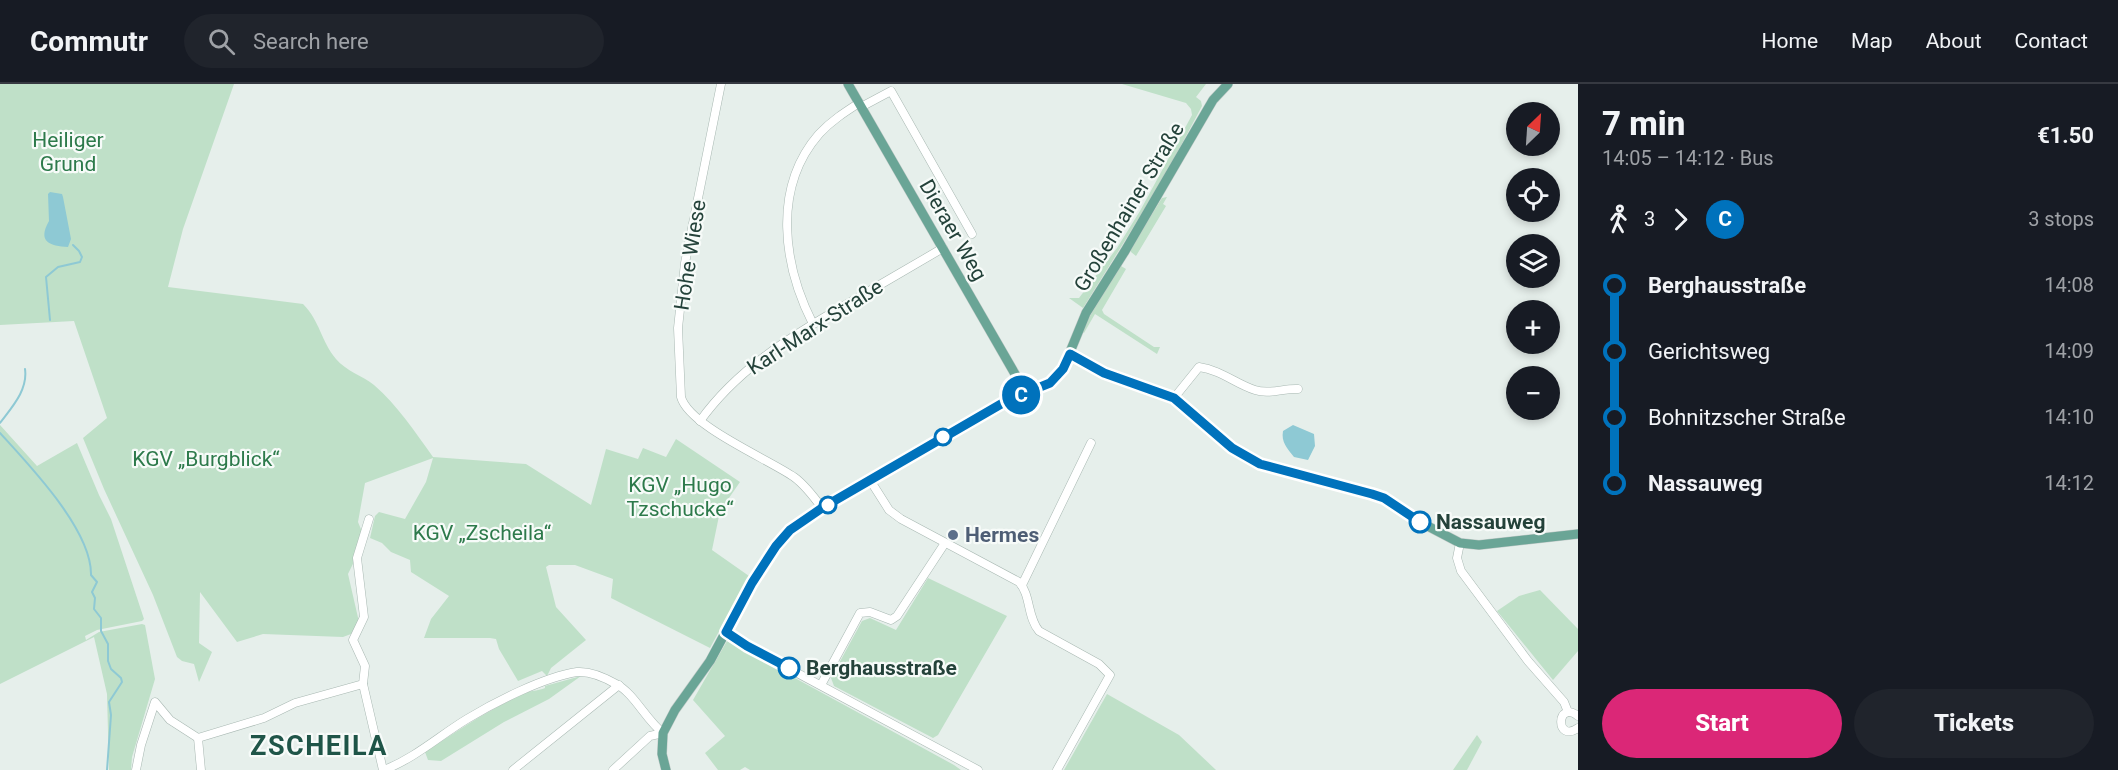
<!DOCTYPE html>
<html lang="en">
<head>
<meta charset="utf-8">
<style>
  body { margin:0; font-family:Roboto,sans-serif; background:#20242c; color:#f1f3f6; height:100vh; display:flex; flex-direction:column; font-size:22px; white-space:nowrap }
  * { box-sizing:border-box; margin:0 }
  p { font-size:20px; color:#9ea1a6 }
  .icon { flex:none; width:33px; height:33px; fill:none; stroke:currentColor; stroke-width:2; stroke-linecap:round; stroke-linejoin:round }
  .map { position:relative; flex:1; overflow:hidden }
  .panel { display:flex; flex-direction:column; background:#171b24; width:540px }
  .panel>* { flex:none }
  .badge { padding:0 12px; border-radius:20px; font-size:21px; line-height:39px }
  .needle { width:39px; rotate:25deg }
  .controls { position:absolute; left:1506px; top:18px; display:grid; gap:12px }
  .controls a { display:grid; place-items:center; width:54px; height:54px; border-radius:50%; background:#171b24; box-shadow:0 3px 9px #0003; font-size:30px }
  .map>.badge { position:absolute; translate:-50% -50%; box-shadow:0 0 0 3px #fff }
  .legs { display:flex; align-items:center; gap:9px; height:66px; padding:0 24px; font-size:20px }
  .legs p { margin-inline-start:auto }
  .overview { display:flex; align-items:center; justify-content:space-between; height:102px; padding:0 24px }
  h1 { font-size:33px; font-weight:800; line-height:45px }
  .cta { display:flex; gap:12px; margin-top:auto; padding:12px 24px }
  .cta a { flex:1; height:69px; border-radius:36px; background:#db2777; color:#fff; font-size:24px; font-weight:800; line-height:69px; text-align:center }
  .cta a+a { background:#20242c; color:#f1f3f6 }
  ul { padding:0 24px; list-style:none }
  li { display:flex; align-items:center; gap:21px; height:66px; font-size:22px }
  li i { display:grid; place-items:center; width:9px; height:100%; margin:0 8px; background:currentColor }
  li i::after { content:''; width:15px; height:15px; margin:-8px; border:4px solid; border-radius:50%; background:#171b24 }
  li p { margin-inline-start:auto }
  li:first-child i { background:linear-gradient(#0000 50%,currentColor 0) }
  li:last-child i { background:linear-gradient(currentColor 50%,#0000 0) }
  header { display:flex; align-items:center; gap:36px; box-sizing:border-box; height:84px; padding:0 30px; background:#171b24; border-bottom:2px solid #363941 }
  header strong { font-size:28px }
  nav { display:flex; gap:33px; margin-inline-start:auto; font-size:21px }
  .search { width:420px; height:54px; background:#20242c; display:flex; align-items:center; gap:15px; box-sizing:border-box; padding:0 21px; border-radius:33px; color:#9ea1a6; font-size:22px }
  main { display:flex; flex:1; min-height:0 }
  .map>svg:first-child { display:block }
  .green { fill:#bfe0c8 }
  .water { fill:#8ec9d4 }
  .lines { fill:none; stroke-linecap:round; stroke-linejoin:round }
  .stream { stroke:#8ec9d4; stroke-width:2 }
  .minor-casing { stroke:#a8b8b2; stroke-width:9 }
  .major-casing { stroke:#c2cac8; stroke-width:10 }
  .minor { stroke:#fff; stroke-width:8 }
  .major { stroke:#6aa596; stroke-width:9 }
  .line-1-casing { stroke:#fff; stroke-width:14 }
  .line-1 { stroke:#0072bc; stroke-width:9 }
  .stop-1-dot { fill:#fff; stroke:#0072bc; stroke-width:3 }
  .service-dot { fill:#5c6f8a; stroke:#f7fbf9; stroke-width:2 }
  .labels { text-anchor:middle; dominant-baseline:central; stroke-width:4.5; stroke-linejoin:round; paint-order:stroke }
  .park-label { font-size:21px; fill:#2d7a4b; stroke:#f7fbf9 }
  .street-label { font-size:21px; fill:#24423a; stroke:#f7fbf9 }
  .stop-label { font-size:21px; font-weight:bold; fill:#24423a; stroke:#f7fbf9; text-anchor:start }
  .service-label { font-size:21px; font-weight:bold; fill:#4e5e75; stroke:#f7fbf9; text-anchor:start }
  .district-label { font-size:27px; font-weight:bold; letter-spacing:1.5px; fill:#1f5548; stroke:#f7fbf9 }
</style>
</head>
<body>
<header>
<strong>Commutr</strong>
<div class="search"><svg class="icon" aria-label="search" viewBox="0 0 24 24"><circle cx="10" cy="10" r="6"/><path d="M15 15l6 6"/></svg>Search here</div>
<nav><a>Home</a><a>Map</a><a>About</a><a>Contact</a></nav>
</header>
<main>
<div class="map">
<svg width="1578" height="686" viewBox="0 0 1578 686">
  <rect width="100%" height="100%" fill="#e6efeb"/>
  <g class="green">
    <path d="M 0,0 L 234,0 L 183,145 L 168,203 L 303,220 C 320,237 321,257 336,275 C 346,287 363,292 374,301 C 398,322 415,348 433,373 L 526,380 L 591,421 L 606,365 L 638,375 L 643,364 L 666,373 L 676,355 L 740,398 L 720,427 L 712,466 L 749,492 L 710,564 L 611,514 L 613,495 L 575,481 L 549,481 L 546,483 L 556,523 L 586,556 L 551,584 L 547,592 L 542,587 L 518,597 L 499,565 L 496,555 L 490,554 L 424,554 L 431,535 L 449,512 L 411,488 L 410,476 L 391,468 L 382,459 L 370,454 L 375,432 L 379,428 L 405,435 L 426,398 L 433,374 L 365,399 L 358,438 L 365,455 L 348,490 L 359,538 L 351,550 L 343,553 L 263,550 L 237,558 L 200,508 L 199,559 L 212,568 L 199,598 L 194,580 L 182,577 L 177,573 L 153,511 L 104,405 L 83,354 L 107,334 L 74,237 L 0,241 Z"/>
    <polygon points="1122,0 1206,0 1196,13 1201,17 1202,22 1162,97 1083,224 1069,214 1079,214 1117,164 1140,127 1192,31 1191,25 1186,19"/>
    <polygon points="1167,113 1163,120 1166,122 1136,172 1131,168 1131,164 1162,114"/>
    <polygon points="1121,182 1126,185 1102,226 1104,230 1154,263 1160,263 1157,270 1095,230 1084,249 1081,247 1118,185"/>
    <polygon points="0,341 37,382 77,359 99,411 111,435 144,535 142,537 97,546 85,552 86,556 99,548 142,540 145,541 155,595 132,673 131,686 109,686 107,610 94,553 0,600"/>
    <polygon points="928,494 1007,532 938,651 933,654 834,602 831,594 862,537 870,534 896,546"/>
    <polygon points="1540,506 1578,545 1578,567 1553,596 1497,527 1519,512"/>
    <polygon points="727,557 954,681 961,686 750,686 745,683 740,686 718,686 705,669 725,652 693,616"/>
    <path d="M 581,592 L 549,615 L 504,638 L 441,677 L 428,676 L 425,668 C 458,646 491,624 528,608 C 534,606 538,607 545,604 L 545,602 Z"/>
    <polygon points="1107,610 1179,651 1216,686 1064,686"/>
    <polygon points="1477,651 1482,658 1467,686 1453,686"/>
  </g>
  <g class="water">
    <path d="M 50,108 L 62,110 L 63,113 L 71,155 L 68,163 C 50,162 37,158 49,137 L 48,110 Z"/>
    <path d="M 1293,341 L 1314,350 L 1315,362 L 1308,376 L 1294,373 C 1287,364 1281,358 1283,347 Z"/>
  </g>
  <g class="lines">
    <g class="stream">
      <polyline points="50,236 46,193 58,183 80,178 82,173 79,167 73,161"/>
      <path d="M 0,339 C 12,323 28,306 25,285"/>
      <path d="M 0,349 C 29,381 92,446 91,491 L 97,498 L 92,508 L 95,514 L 94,525 L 101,534 L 101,547 L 108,560 L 108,577 L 111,585 L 121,594 L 122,598 L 109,618 L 111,631 L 107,686"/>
    </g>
    <defs>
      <g id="minor">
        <path d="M 721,0 L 685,179 L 678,244 L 681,313 C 689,342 768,375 794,393 C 805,401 814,413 822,424"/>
        <polyline points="861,23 891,7 972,150"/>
        <path d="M 813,240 C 783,181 772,104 819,50 C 831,37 845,28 859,19"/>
        <path d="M 1174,314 L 1199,283 C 1221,286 1236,300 1255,306 C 1269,311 1284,304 1298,305"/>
        <path d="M 700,337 C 738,284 792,252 847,220 C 879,201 911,183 943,164"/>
        <path d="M 870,396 L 889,426 L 901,435 L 1019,498 C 1031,511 1027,533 1039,547 L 1099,580 L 1110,591 L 1057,686"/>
        <polyline points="369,435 357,474 364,533 353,556 365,582 363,600 383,686"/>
        <polyline points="1460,459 1457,474 1461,487 1528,577 1564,618 1568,628"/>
        <polyline points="1022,501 1091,359"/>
        <polyline points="726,548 747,562 978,686"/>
        <polyline points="821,601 860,529 870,528 891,536 897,532 945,459"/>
        <path d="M 1578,632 C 1556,615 1555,660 1578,644"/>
        <polyline points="198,654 264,634 295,619 363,600"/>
        <polyline points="198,654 201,686"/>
        <polyline points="136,686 141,661 155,618 170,636 198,654"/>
        <path d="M 384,686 C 415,674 439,652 467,635 C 495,618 544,593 577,588 C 590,587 604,593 616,600 C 634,609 646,636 663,649"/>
        <polyline points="513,686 619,601"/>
        <polyline points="613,686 650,652 663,649"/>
      </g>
      <g id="major">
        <polyline points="848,0 1026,309"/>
        <polyline points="1070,270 1104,289 1174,314 1232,364 1260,380 1373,410 1384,414 1420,438 1460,459 1479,461 1578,450"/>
        <polyline points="666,686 662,670 663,649 675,626 710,577 752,499 776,462 790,446 822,424 1008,316 1050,299 1063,285 1086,229 1125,167 1213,16 1228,0"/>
      </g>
    </defs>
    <use href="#minor" class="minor-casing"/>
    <use href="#major" class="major-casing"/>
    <use href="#minor" class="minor"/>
    <use href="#major" class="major"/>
  </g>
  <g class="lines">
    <defs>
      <polyline id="line-1" points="789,584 747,562 726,548 752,499 776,462 790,446 822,424 1008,316 1050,299 1063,285 1070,270 1104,289 1174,314 1232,364 1260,380 1372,410 1384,414 1420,438"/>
    </defs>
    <use href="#line-1" class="line-1-casing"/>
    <use href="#line-1" class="line-1"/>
  </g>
  <g class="stop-1-dot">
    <circle cx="943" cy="353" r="8"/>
    <circle cx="828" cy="421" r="8"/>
    <circle cx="1420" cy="438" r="10"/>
    <circle cx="789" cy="584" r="10"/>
  </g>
  <circle class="service-dot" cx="953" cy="451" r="6"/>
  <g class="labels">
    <g class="park-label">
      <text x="68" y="56">Heiliger<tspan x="68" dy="24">Grund</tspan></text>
      <text x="206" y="375">KGV „Burgblick“</text>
      <text x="680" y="401">KGV „Hugo<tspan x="680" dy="24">Tzschucke“</tspan></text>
      <text x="482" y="449">KGV „Zscheila“</text>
    </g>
    <g class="street-label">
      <text transform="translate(1129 123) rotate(-59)">Großenhainer Straße</text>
      <text transform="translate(953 146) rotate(60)">Dieraer Weg</text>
      <text transform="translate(690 171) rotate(-81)">Hohe Wiese</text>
      <text transform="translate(815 243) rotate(-33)">Karl-Marx-Straße</text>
    </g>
    <g class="stop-label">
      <text x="1436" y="438">Nassauweg</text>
      <text x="806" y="584">Berghausstraße</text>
    </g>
    <g class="service-label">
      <text x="965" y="451">Hermes</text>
    </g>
    <g class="district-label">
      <text x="319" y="662">ZSCHEILA</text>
    </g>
  </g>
</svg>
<div class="controls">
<a><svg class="needle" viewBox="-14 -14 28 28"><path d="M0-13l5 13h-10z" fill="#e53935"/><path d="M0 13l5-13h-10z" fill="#9ea1a6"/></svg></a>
<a><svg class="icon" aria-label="locate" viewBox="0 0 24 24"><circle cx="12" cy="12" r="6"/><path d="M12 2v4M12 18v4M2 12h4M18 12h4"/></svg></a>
<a><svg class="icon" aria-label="layers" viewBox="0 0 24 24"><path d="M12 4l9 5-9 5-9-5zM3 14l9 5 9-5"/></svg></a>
<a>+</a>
<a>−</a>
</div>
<b class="badge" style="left:1021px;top:311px;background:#0072bc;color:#fff">C</b>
</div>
<section class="panel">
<div class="overview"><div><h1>7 min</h1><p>14:05 – 14:12 · Bus</p></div><b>€1.50</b></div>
<div class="legs"><svg class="icon" aria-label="walk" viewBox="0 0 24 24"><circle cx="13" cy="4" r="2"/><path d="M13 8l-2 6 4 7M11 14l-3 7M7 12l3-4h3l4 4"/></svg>3<svg class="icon" aria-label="forward" viewBox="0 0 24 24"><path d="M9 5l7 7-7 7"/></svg><b class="badge" style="background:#0072bc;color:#fff">C</b><p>3 stops</p></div>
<ul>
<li><i style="color:#0072bc"></i><b>Berghausstraße</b><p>14:08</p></li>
<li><i style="color:#0072bc"></i><span>Gerichtsweg</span><p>14:09</p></li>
<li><i style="color:#0072bc"></i><span>Bohnitzscher Straße</span><p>14:10</p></li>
<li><i style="color:#0072bc"></i><b>Nassauweg</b><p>14:12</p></li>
</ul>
<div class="cta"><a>Start</a><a>Tickets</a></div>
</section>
</main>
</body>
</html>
